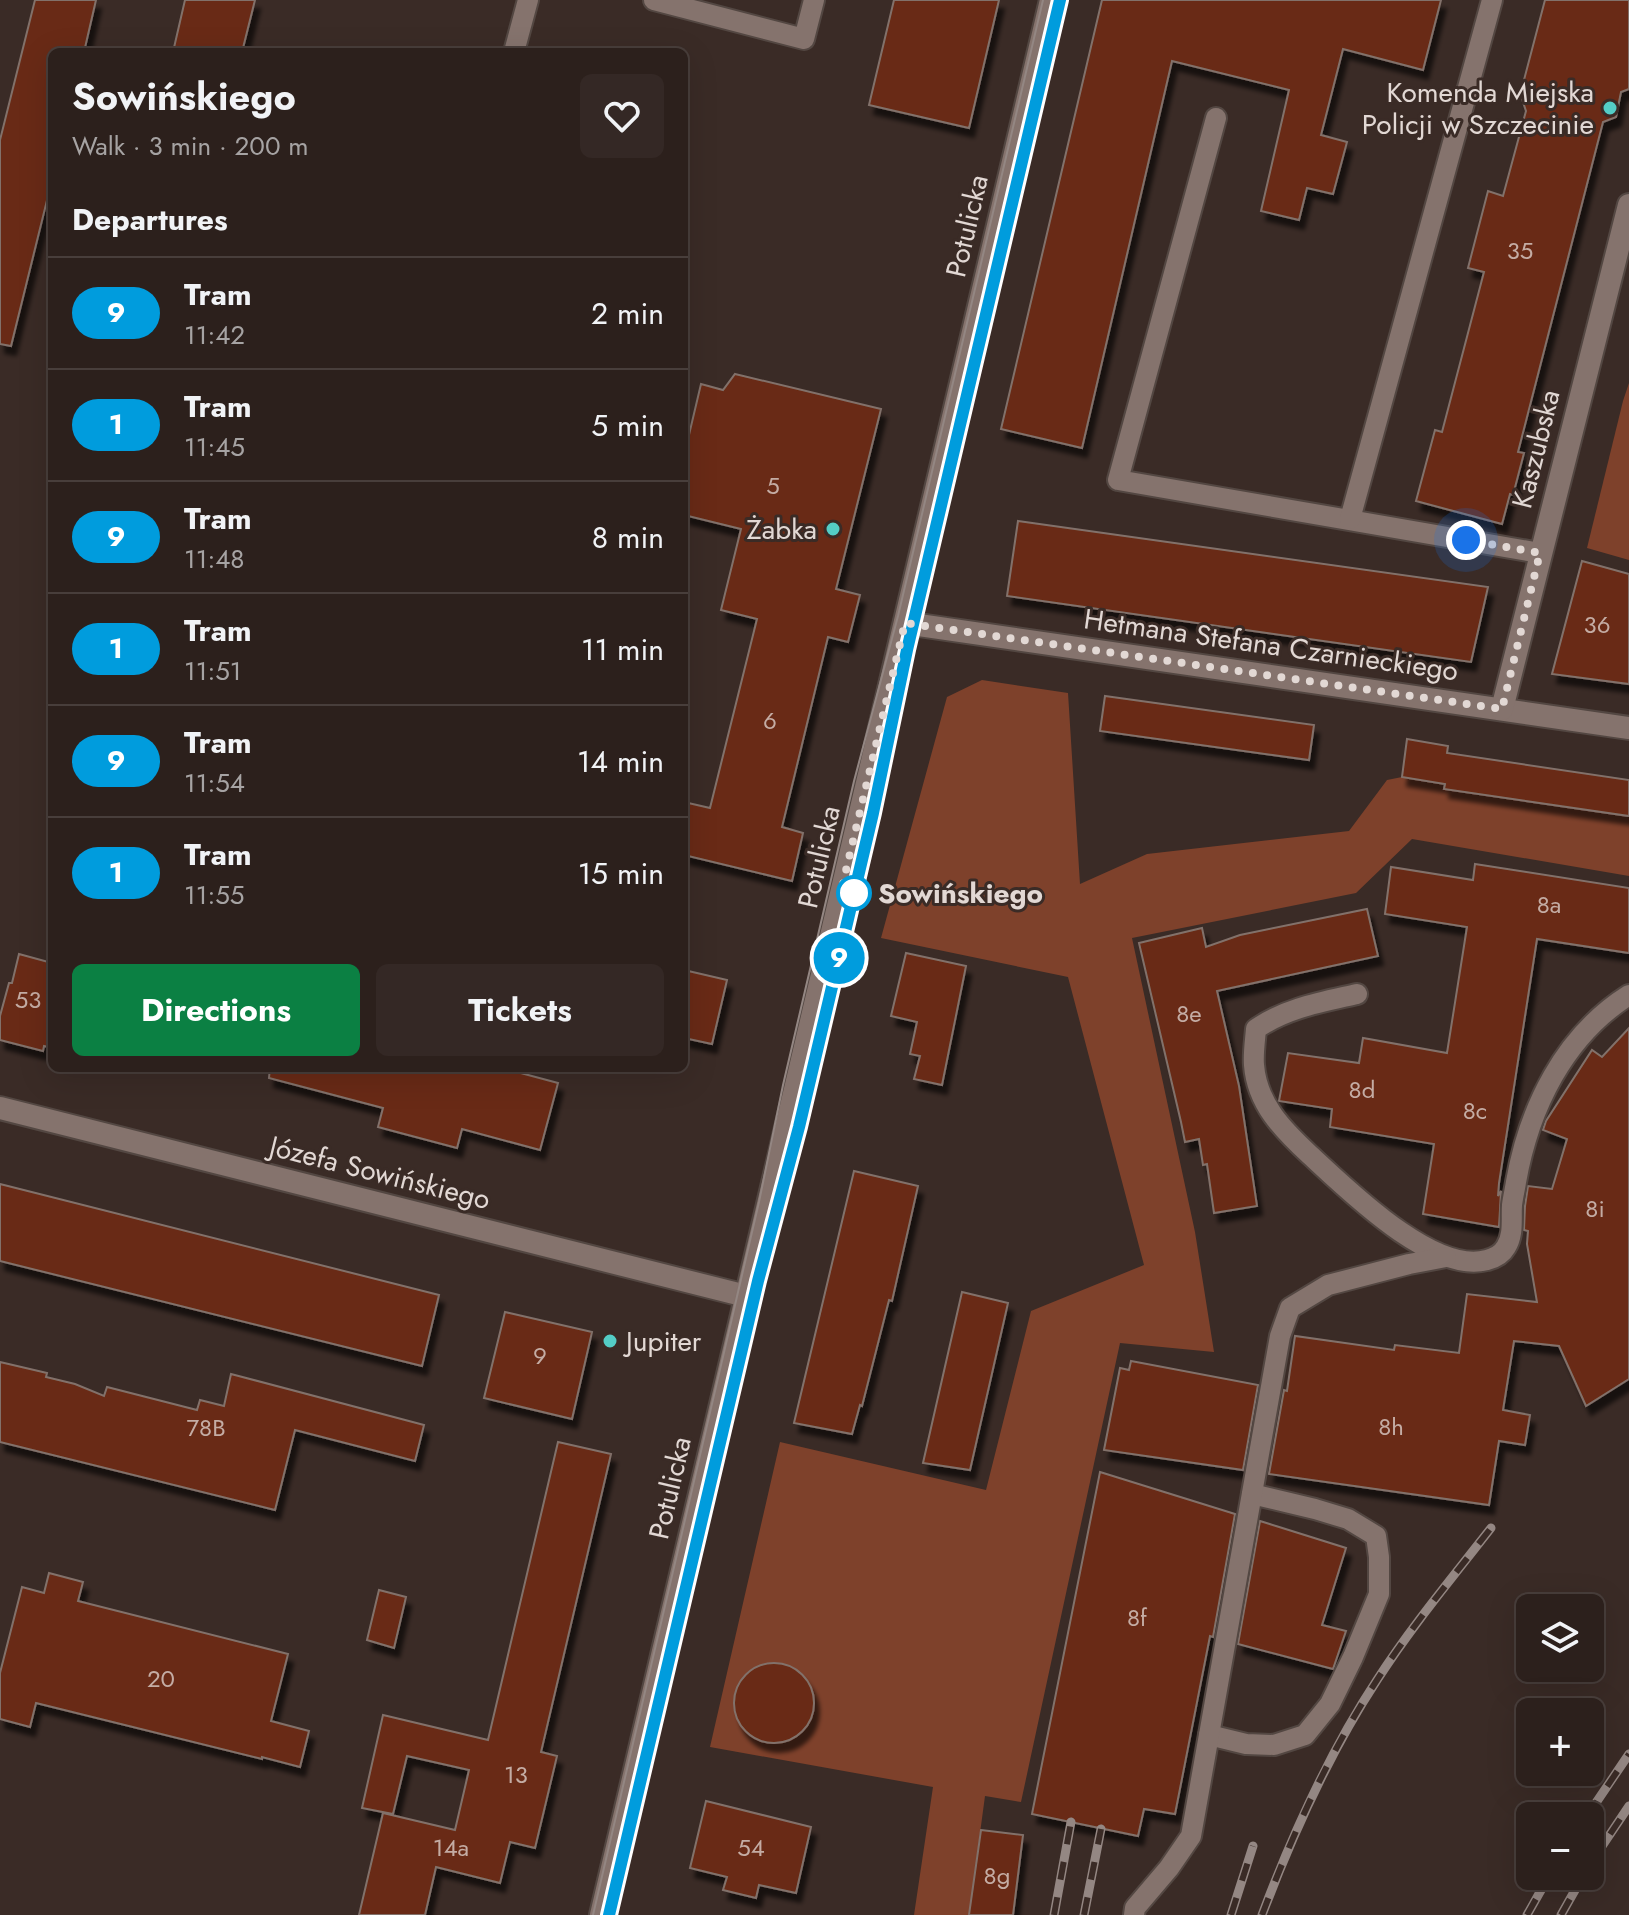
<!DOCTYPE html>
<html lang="en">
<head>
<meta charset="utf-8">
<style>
  body { margin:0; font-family:Jost,sans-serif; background:#342825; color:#f1f3f6; height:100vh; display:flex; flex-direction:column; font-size:30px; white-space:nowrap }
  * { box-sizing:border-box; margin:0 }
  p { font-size:26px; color:#a6a3a3 }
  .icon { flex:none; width:44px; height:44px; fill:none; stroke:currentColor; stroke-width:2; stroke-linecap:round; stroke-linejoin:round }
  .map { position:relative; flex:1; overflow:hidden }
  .details { position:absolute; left:48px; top:48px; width:640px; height:1024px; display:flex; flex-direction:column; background:#2c201c; border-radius:12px; box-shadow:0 8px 32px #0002,0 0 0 2px #483e3b }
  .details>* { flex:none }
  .badge { padding:0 16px; border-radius:26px; font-size:28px; line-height:52px }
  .tools { position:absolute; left:1516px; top:1594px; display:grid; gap:16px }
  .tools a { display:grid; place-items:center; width:88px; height:88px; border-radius:12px; background:#2c201c; box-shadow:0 8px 32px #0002,0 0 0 2px #483e3b; font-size:40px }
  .you { position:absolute; width:40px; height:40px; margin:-20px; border:6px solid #fff; border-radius:50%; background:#1a73e8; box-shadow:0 0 0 12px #1a73e833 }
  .map>.badge { position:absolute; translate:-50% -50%; box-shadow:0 0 0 4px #fff }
  h2 { padding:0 24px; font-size:30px; line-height:72px }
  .round { display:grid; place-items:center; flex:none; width:84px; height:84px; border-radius:12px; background:#342825 }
  .head { display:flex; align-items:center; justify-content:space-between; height:136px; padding:0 24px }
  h1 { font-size:38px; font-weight:700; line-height:60px }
  .cta { display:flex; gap:16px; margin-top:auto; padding:16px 24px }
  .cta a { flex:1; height:92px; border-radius:12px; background:#0b8043; color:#fff; font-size:32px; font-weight:700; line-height:92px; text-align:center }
  .cta a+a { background:#342825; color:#f1f3f6 }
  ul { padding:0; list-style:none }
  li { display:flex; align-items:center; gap:24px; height:112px; padding:0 24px; border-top:2px solid #483e3b }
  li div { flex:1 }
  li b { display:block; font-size:30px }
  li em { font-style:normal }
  li .badge { min-width:88px; font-weight:700; text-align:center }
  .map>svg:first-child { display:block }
  .green { fill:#7e412b }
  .building { fill:#692a12; stroke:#82716b; stroke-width:2; filter:url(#shadow) }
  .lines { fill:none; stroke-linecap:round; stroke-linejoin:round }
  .service-casing { stroke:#534742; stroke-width:24 }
  .minor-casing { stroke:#534742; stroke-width:26 }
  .tertiary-casing { stroke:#534742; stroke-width:26 }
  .service { stroke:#85736d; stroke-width:20 }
  .minor { stroke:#85736d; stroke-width:22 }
  .tertiary { stroke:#85736d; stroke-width:22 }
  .tram { stroke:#948783; stroke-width:2 }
  .rail-casing { stroke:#948783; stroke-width:9 }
  .rail { stroke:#3a2b26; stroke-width:6; stroke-dasharray:18; stroke-linecap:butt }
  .line-casing { stroke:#fff; stroke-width:18 }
  .line { stroke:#009cdd; stroke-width:12 }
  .walk { stroke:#e2d8d4; stroke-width:8; stroke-dasharray:0 14.4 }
  .poi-dot { fill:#54cdc6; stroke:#3a2b26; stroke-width:3 }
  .stop-dot { fill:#fff; stroke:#009cdd; stroke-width:4 }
  .labels { text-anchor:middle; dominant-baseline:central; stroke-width:6; stroke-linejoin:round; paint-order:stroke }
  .number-label { font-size:24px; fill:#c4aca4 }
  .poi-label { font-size:28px; fill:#e2d8d4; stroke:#3a2b26; text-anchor:end }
  .street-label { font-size:28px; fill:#e2d8d4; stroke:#3a2b26 }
  .stop-label { font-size:28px; font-weight:bold; fill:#e2d8d4; stroke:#3a2b26; text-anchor:start }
</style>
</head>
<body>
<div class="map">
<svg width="1629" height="1915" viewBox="0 0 1629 1915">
  <defs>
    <filter id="shadow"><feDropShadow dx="5" dy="9" stdDeviation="2" flood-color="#0009"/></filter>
  </defs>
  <rect width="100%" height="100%" fill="#3a2b26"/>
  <g class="green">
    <polygon points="1629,383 1629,560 1587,548 1623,401"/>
    <polygon points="982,680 1068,693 1080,884 1147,854 1349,831 1387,780 1402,777 1443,783 1444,789 1629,816 1629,876 1412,839 1356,893 1132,938 1195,1232 1214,1352 1120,1343 1021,1802 985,1796 969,1915 914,1915 933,1787 710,1747 780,1442 986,1490 1031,1311 1144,1265 1068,977 881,938 947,697"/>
  </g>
  <g class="building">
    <polygon points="35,0 96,0 84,52 52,52 52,180 11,346 0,344 0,140"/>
    <polygon points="185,0 255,0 242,52 173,52"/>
    <polygon points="894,0 999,0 969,128 869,105"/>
    <polygon points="1102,0 1441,0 1423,70 1343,49 1321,135 1347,142 1333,194 1307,188 1299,220 1261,211 1289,90 1172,61 1082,448 1001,429"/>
    <polygon points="1545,0 1629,0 1629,89 1621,92 1616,117 1603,122 1518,452 1524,453 1513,495 1510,494 1502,524 1416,501 1435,430 1442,432 1484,272 1468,268 1488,191 1503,196 1526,111 1519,90 1524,80"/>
    <polygon points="735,374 881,409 836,589 860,595 848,642 828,637 782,827 803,833 792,881 684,855 684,802 710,808 757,619 721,610 741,529 684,515 684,456 701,384 723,390"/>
    <polygon points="1018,521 1488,587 1471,662 1007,596"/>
    <polygon points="1582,561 1629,574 1629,684 1552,674"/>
    <polygon points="1105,696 1314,725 1309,760 1100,731"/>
    <polygon points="1407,739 1448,746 1447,753 1629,780 1629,816 1444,789 1445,784 1402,777"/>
    <polygon points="1475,864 1629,888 1629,953 1537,939 1499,1183 1498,1196 1501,1191 1499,1227 1423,1214 1434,1144 1330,1127 1332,1109 1279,1101 1288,1053 1359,1063 1363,1038 1447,1053 1467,927 1385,914 1391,867 1473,880"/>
    <polygon points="1367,909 1378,956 1217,991 1239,1086 1257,1206 1214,1213 1207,1164 1203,1165 1199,1139 1185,1142 1181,1122 1139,943 1202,928 1206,947 1240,935"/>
    <polygon points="906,953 966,966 942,1085 914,1079 920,1056 910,1054 917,1022 891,1016"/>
    <polygon points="19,954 52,963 52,1048 44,1046 43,1051 0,1040 0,1016 9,983 12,983"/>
    <polygon points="684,970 727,980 712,1044 684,1038"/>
    <polygon points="1629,1028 1629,1379 1586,1406 1559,1346 1514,1341 1503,1410 1530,1415 1525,1445 1499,1441 1489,1505 1269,1474 1284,1390 1287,1391 1295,1336 1394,1350 1395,1345 1459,1353 1467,1294 1537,1302 1527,1244 1528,1231 1524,1230 1525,1206 1528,1186 1552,1189 1567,1139 1543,1130 1546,1121 1592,1050 1602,1057"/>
    <polygon points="270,1068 502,1068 558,1083 540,1150 462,1129 457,1148 378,1127 383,1108 269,1078"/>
    <polygon points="854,1171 918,1186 892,1301 889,1300 862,1406 860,1405 852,1434 794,1423"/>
    <polygon points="0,1184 439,1295 422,1366 0,1261"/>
    <polygon points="962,1292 1008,1303 970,1470 923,1463"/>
    <polygon points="505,1312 592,1332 572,1419 484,1398"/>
    <polygon points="1131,1361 1258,1385 1243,1470 1104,1450 1120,1368 1129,1370"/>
    <polygon points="0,1362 47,1373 46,1377 75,1384 104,1396 107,1387 197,1410 200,1400 224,1406 231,1374 424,1425 415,1461 295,1430 275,1510 0,1442"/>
    <polygon points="558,1442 611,1454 541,1752 557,1756 535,1848 510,1842 500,1883 436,1867 425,1915 359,1915 383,1813 455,1830 469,1770 407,1756 393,1814 362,1808 383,1715 488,1740"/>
    <polygon points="1100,1472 1235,1514 1213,1637 1210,1636 1175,1814 1144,1809 1138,1836 1032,1814"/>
    <polygon points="1260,1521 1346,1548 1322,1625 1346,1631 1333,1669 1238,1644"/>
    <polygon points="49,1573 83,1582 78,1601 288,1654 271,1721 309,1731 300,1767 262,1757 262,1759 36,1703 30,1727 0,1719 0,1673 22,1587 44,1593"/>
    <polygon points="379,1590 406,1597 394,1648 367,1640"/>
    <circle cx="774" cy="1703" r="40"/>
    <polygon points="706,1801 811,1827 796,1893 759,1885 756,1898 723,1890 727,1877 690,1868"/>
    <polygon points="981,1830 1023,1835 1013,1915 969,1915"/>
  </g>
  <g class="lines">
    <defs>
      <g id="service">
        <polyline points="654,0 804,39 814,0"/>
        <polyline points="514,52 528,0"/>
        <polyline points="1216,118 1118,480 1540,553"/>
        <polyline points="1350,519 1492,0"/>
        <path d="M 1357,994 C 1322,1002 1286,1008 1256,1029 C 1255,1041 1253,1054 1254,1065 C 1257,1104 1283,1130 1310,1155 C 1347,1189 1433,1275 1487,1260 C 1495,1258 1502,1254 1506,1247 C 1514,1234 1511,1220 1512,1205 C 1513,1197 1515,1189 1516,1182 C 1529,1108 1564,1036 1629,995"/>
        <polyline points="1209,1735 1246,1744 1274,1745 1305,1735 1330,1704 1353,1657 1379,1594 1379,1557 1376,1536 1348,1519 1315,1509 1252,1494"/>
        <polyline points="1134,1915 1135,1908 1169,1868 1191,1836 1280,1336 1290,1308 1328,1285 1409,1264 1446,1257"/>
      </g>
      <g id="minor">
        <polyline points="905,623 1629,728"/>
        <polyline points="1502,709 1629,205"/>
        <polyline points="0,1108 746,1296"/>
      </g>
      <polyline id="tertiary" points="601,1915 1051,0"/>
    </defs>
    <use href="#service" class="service-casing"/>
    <use href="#minor" class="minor-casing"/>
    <use href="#tertiary" class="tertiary-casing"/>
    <use href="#service" class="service"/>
    <use href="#minor" class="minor"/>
    <use href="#tertiary" class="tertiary"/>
    <g class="tram">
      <polyline points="593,1915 759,1202 783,1085 854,781 898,616 1043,0"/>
      <polyline points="609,1915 758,1281 799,1127 884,767 907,650 1060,0"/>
    </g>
    <defs>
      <g id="rail">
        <polyline points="1587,1816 1629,1754"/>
        <polyline points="1590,1864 1629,1806"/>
        <polyline points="1054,1915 1071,1822"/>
        <polyline points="1084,1915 1101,1829"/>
        <polyline points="1231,1915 1253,1846"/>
        <path d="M 1262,1915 C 1293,1833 1329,1753 1377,1680 C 1411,1627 1452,1578 1491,1528"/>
        <polyline points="1527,1915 1549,1876"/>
        <polyline points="1561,1915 1583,1876"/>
      </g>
    </defs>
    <use href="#rail" class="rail-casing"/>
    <use href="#rail" class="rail"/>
  </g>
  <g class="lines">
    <defs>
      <polyline id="line" points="609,1915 758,1281 799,1127 873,813 907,650 1060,0"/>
    </defs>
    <use href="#line" class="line-casing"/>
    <use href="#line" class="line"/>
    <polyline class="walk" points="854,893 843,883 905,623 1502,709 1540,553 1466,540"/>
  </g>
  <g class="poi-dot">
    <circle cx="1610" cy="108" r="8"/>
    <circle cx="833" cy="529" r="8"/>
    <circle cx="610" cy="1341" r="8"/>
  </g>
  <circle class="stop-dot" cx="854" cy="893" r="16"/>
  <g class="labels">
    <g class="number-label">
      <text x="1520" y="250">35</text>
      <text x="773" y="485">5</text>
      <text x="1597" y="624">36</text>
      <text x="770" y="720">6</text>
      <text x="1549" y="904">8a</text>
      <text x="28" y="999">53</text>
      <text x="1189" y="1013">8e</text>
      <text x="1362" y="1089">8d</text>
      <text x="1475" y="1110">8c</text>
      <text x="1595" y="1208">8i</text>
      <text x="540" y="1355">9</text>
      <text x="1391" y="1426">8h</text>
      <text x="206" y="1427">78B</text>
      <text x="1137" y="1617">8f</text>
      <text x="161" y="1678">20</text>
      <text x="516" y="1774">13</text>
      <text x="451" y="1847">14a</text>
      <text x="751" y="1847">54</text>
      <text x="997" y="1875">8g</text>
    </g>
    <g class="poi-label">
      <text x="1594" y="92">Komenda Miejska<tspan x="1594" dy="32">Policji w Szczecinie</tspan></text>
      <text x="817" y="529">Żabka</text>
      <text x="626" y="1341" text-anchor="start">Jupiter</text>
    </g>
    <g class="street-label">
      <text transform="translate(967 226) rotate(-77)">Potulicka</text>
      <text transform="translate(1536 449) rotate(-76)">Kaszubska</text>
      <text transform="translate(1271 645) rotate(8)">Hetmana Stefana Czarnieckiego</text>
      <text transform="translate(819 857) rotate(-77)">Potulicka</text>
      <text transform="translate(380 1173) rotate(14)">Józefa Sowińskiego</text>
      <text transform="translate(670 1488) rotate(-77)">Potulicka</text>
    </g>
    <g class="stop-label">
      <text x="878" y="893">Sowińskiego</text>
    </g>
  </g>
</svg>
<div class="tools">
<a><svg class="icon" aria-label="layers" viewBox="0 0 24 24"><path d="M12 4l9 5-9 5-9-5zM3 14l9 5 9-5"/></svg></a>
<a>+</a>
<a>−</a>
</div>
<div class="you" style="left:1466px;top:540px"></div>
<b class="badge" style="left:839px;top:958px;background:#009cdd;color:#fff">9</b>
<section class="details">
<div class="head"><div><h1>Sowińskiego</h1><p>Walk · 3 min · 200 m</p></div><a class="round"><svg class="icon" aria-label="heart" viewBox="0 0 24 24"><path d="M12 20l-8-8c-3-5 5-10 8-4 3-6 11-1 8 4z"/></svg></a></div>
<h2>Departures</h2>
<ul>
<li><span class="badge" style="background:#009cdd;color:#fff">9</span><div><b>Tram</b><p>11:42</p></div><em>2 min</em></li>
<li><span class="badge" style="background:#009cdd;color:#fff">1</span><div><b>Tram</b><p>11:45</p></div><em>5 min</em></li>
<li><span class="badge" style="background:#009cdd;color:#fff">9</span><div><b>Tram</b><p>11:48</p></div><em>8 min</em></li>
<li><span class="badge" style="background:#009cdd;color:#fff">1</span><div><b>Tram</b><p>11:51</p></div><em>11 min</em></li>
<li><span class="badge" style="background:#009cdd;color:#fff">9</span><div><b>Tram</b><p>11:54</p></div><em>14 min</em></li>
<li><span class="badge" style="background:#009cdd;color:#fff">1</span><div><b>Tram</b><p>11:55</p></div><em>15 min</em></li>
</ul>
<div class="cta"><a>Directions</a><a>Tickets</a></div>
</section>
</div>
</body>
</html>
